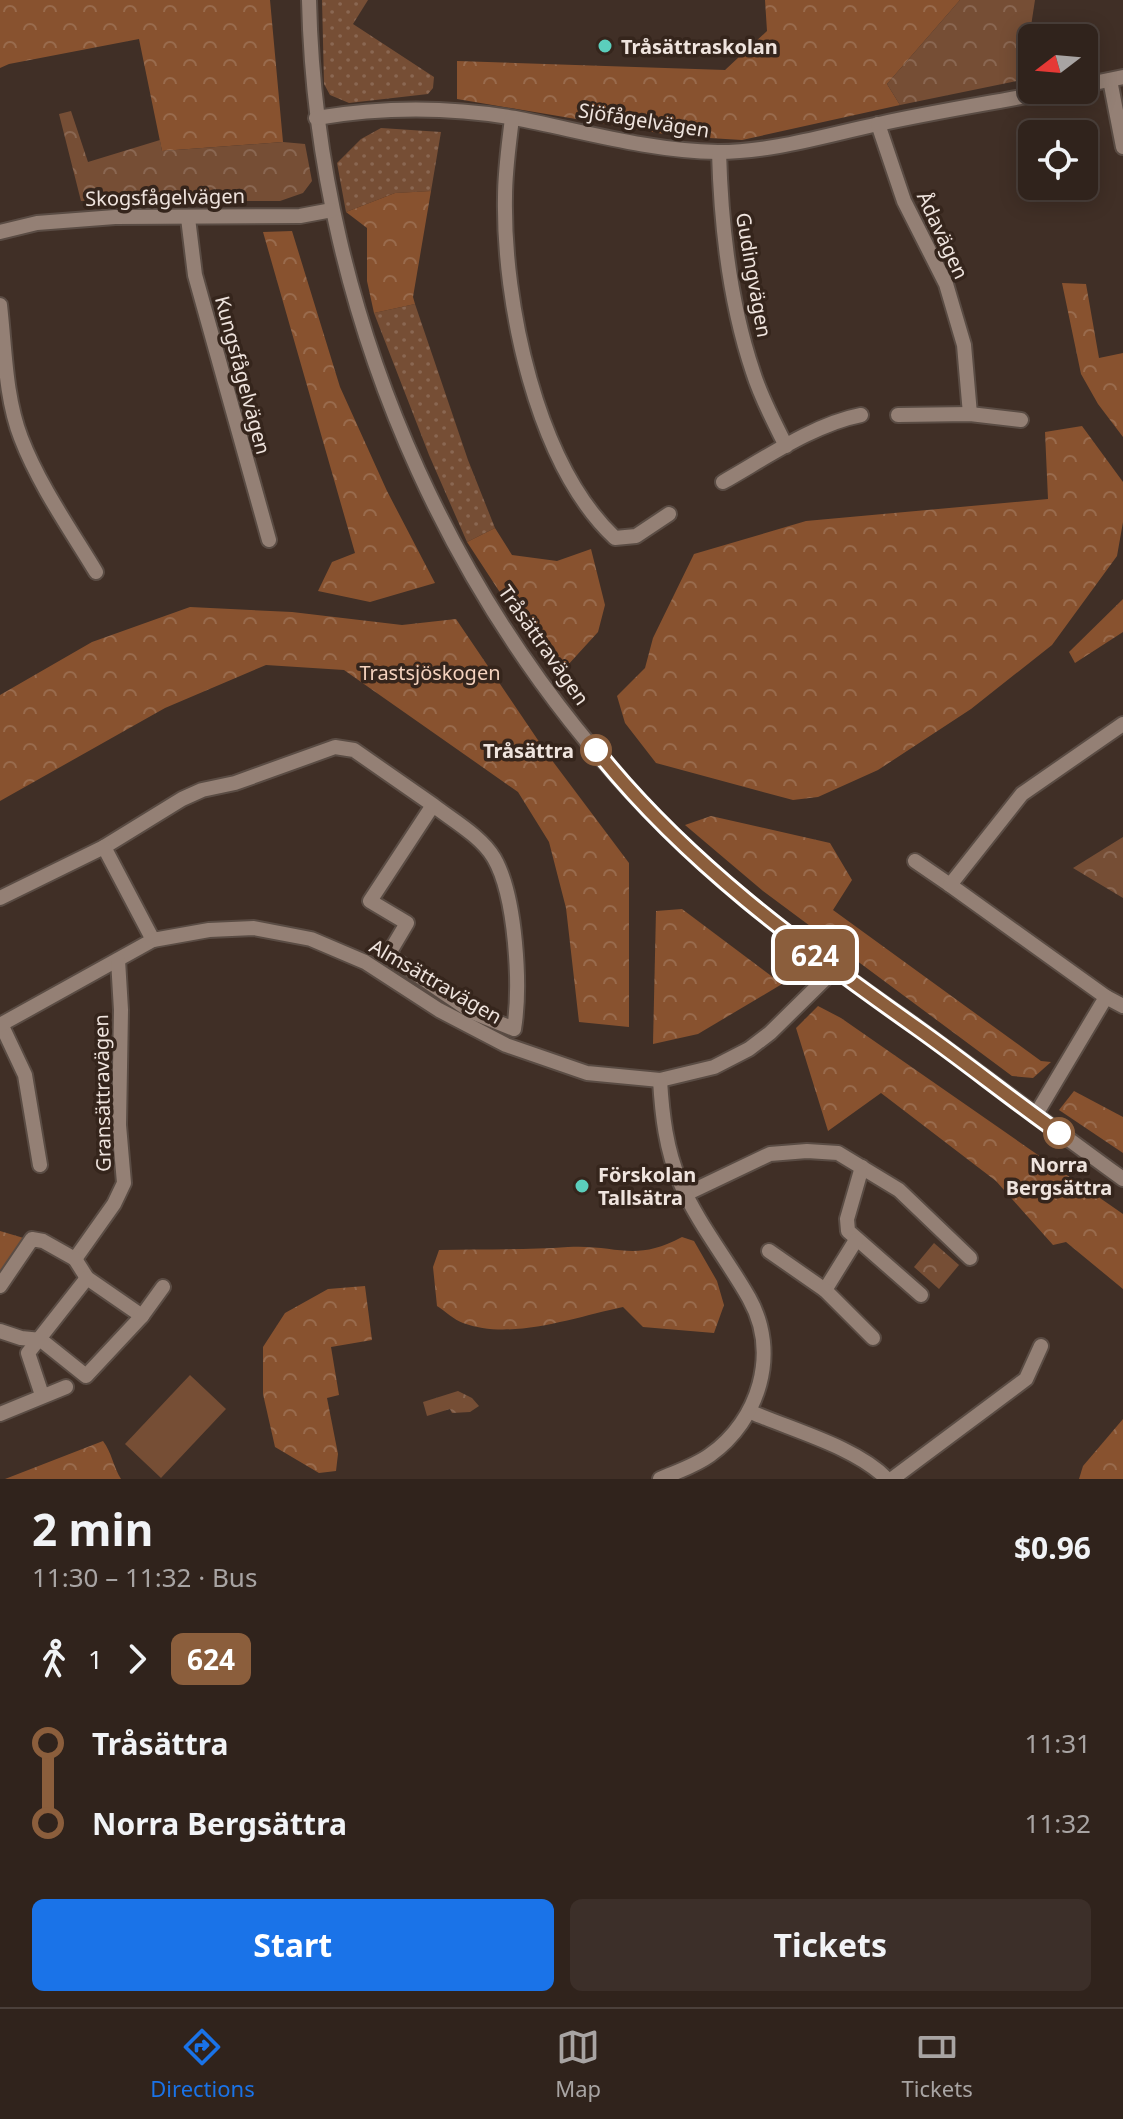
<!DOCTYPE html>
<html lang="en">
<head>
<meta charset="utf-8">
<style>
  body { margin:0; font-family:"Noto Sans",sans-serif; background:#3c2f29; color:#f1f3f6; height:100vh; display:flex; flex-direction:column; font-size:30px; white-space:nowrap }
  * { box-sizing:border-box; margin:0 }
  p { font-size:26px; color:#a8a4a3 }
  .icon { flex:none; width:44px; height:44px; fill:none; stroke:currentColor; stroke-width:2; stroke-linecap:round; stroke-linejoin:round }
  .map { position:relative; height:1479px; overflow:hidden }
  .sheet { display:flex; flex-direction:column; background:#30231c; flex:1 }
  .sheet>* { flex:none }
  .badge { padding:0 16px; border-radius:12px; font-size:28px; line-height:52px }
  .needle { width:52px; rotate:254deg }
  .controls { position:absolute; left:1018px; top:24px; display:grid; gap:16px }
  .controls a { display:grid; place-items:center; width:80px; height:80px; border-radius:12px; background:#30231c; box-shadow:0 4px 20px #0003,0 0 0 2px #4b403b; font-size:40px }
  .map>.badge { position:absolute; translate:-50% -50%; box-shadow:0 0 0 4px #fff }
  .legs { display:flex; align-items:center; gap:12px; height:88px; padding:0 32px; font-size:26px }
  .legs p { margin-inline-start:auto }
  .overview { display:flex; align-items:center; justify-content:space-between; height:136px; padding:0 32px }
  h1 { font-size:44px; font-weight:700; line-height:60px }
  .action { display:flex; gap:16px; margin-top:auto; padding:16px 32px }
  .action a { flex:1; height:92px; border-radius:12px; background:#1a73e8; color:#fff; font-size:32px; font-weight:700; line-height:92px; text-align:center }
  .action a+a { background:#3c2f29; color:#f1f3f6 }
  ul { padding:0 32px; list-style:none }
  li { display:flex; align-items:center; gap:28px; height:80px; font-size:30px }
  li i { display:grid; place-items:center; width:12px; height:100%; margin:0 10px; background:currentColor }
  li i::after { content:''; width:20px; height:20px; margin:-10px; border:6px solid; border-radius:50%; background:#30231c }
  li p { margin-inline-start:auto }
  li:first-child i { background:linear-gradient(#0000 50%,currentColor 0) }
  li:last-child i { background:linear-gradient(currentColor 50%,#0000 0) }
  .tabs { display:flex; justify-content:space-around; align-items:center; height:112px; border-top:2px solid #4b403b; background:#30231c; font-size:22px; color:#a8a4a3 }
  .tabs a { display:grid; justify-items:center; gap:4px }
  .tabs .active { color:#1a73e8 }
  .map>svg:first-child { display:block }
  .grass { fill:url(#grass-dots) }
  .forest { fill:url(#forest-crowns) }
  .park { fill:url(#park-crowns) }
  .pitch { fill:#764e35 }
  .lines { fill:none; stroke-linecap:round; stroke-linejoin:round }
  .street-casing { stroke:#5a4c44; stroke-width:18 }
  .street { stroke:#948075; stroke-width:14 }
  .line-1-casing { stroke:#fff; stroke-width:18 }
  .line-1 { stroke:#8b5e3c; stroke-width:12 }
  .poi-dot { fill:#5bcebc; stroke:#35251c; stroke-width:3 }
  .stop-1-dot { fill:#fff; stroke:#8b5e3c; stroke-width:4 }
  .labels { text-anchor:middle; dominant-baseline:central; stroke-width:7; stroke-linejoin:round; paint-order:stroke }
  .poi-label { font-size:20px; font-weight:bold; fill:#efe4de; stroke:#35251c; text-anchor:start }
  .street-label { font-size:20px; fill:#efe4de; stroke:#35251c }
  .park-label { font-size:20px; fill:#f4d2be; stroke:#35251c }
  .stop-label { font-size:20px; font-weight:bold; fill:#efe4de; stroke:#35251c; text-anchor:end }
</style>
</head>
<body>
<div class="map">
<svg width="1123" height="1479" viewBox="0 0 1123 1479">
  <defs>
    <pattern id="grass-dots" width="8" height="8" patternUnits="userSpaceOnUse" patternTransform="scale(2)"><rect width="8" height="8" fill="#764e35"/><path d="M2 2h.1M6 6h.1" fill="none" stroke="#8a6752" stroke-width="1.8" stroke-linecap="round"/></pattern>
    <pattern id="forest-crowns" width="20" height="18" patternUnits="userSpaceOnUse" patternTransform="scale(2)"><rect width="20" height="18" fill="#88522f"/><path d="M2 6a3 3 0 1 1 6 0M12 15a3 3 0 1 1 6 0" fill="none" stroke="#996b4d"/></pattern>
    <pattern id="park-crowns" width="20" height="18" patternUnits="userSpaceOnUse" patternTransform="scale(2)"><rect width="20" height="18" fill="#764e35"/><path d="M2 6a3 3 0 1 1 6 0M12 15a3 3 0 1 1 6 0" fill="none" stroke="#8a6752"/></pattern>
  </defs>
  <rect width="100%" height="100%" fill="#402f26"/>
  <g class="grass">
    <polygon points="322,0 368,0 353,24 434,77 433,88 428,94 349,103 330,95 324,84"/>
    <polygon points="381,128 441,132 431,191 395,193 346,212 337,163 361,139"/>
    <polygon points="415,304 468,460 495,528 467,542 429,455 374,313"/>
  </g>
  <g class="forest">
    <polygon points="0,0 270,0 283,142 162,151 139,39 9,64 0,68"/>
    <polygon points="765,0 960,0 887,84 900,105 742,140 676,136 457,99 457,61 725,70 767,31"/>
    <polygon points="431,191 413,297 415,304 374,313 367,281 367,228 346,212 395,193"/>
    <polygon points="292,231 340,387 387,491 435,583 370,602 318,591 332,562 355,553 263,232"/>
    <polygon points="1062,283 1086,284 1099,358 1123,353 1123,437 1098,404 1081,374"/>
    <polygon points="1082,426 1123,482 1123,522 1117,556 1052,645 971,709 878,770 818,797 793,800 656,763 625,723 617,696 645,668 653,638 694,554 806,521 1048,499 1045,432"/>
    <polygon points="495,528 512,555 557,561 591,549 605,605 598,632 556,678 467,542"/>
    <polygon points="1123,599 1123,632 1075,663 1069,652"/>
    <polygon points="190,607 292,612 402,625 456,619 548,755 629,863 629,1027 579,1022 566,908 549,842 518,792 344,670 266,665 165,708 0,801 0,695 92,642"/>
    <polygon points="711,816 830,843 852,880 833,910 1041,1061 1051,1062 1033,1078 1012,1076 763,891 685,825"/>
    <polygon points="682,909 782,984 698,1034 653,1044 656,911"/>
    <polygon points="818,1006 841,1018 1123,1214 1123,1289 1066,1242 1053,1245 996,1181 881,1093 828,1131 796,1028"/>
    <polygon points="1074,1091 1123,1117 1123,1153 1059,1110"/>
    <polygon points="0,1231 27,1239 0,1274"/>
    <path d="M 682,1237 L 694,1241 L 717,1281 L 724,1305 L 714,1333 L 643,1327 L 623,1307 C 575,1317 511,1341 463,1323 C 454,1320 445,1311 437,1306 L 433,1267 L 439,1250 C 482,1249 526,1250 568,1247 C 616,1244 634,1263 682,1237 Z"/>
    <polygon points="365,1286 372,1340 331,1347 339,1395 327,1398 338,1454 336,1471 319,1473 275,1447 263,1394 263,1347 285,1313 328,1289"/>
    <polygon points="1123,1419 1123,1479 1079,1479 1083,1466"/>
    <path d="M 103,1441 C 112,1453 113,1466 121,1479 L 5,1479 Z"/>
  </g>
  <g class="park">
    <polygon points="960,0 1035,0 1031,26 1035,38 1032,38 1032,78 900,105 887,84"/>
    <polygon points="71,111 88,162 160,140 162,151 283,142 305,144 312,181 303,193 280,201 81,201 59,114"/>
    <polygon points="1123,837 1123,898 1073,868"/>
    <polygon points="934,1243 959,1265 939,1289 914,1267"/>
    <polygon points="458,1391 472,1398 479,1406 470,1412 452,1413 450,1409 427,1416 423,1402"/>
  </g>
  <polygon class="pitch" points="190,1375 226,1409 161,1478 125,1444"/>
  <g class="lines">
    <defs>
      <g id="street">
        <path d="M 309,0 C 316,322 462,645 702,862 C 769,923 843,975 917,1027 C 986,1077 1054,1129 1123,1179"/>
        <polyline points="1110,80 1123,147"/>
        <polyline points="1084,85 1123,77"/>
        <path d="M 316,118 C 381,107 451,107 515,118 C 582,131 649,151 718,152 C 773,152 826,135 879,124 C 938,111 998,102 1058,90"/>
        <path d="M 512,118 C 509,144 505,170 505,197 C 503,302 536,464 615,538 L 636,536 L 669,514"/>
        <polyline points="878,124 904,201 946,284 964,345 970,414"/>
        <path d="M 719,152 C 721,226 729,301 753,372 C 761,398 774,422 786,446"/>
        <polyline points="188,218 195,275 269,540"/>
        <polyline points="0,232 37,223 115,217 300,216 332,210"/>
        <path d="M 0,305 C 5,348 5,397 21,438 C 39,485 70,529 96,572"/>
        <polyline points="898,415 970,414 1021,420"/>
        <path d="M 723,482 C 764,459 814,424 861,415"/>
        <path d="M 104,847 L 182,799 L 202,790 L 235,783 L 335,747 L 354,750 L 433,805 L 370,901 L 407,923 L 388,955 L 472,1012 L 514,1029 C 521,986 516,896 494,858 C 481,836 452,820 433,805"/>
        <polyline points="915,861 950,885"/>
        <polyline points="0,898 104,847 153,940"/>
        <polyline points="1106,997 1123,1006"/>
        <polyline points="1,1024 25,1075 40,1165"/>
        <polyline points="0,1025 153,940 209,930 254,928 311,939 365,962 439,1010 506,1045 587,1073 660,1080 714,1067 749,1049 770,1033 834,970"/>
        <polyline points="1035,1116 1106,997 950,885 1022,794 1123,724"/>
        <polyline points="862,1167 847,1219 848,1231 921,1295"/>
        <polyline points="686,1194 770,1154 807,1151 838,1153 899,1190 970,1258"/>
        <polyline points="856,1240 825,1290 873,1338"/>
        <polyline points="769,1251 825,1290"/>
        <polyline points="75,1259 114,1204 124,1183 119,1125 121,1010 118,960"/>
        <polyline points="0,1286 32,1239 43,1241 75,1259 87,1278 142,1316"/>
        <polyline points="0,1331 21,1338 41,1340 86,1376 142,1316 163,1287"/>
        <polyline points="42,1395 28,1353 87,1278"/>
        <path d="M 751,1412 C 792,1430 856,1447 887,1479"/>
        <polyline points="0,1414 66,1387"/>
        <path d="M 660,1479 C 676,1472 695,1466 710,1455 C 759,1420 780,1353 749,1298 C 727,1259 698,1224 680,1182 C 666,1150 662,1114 660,1080"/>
        <polyline points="892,1479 1026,1379 1041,1346"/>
      </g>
    </defs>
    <use href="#street" class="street-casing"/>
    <use href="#street" class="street"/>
  </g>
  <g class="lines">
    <defs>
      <path id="line-1" d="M 596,750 C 685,862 801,946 917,1028 C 965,1062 1011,1099 1059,1133"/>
    </defs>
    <use href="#line-1" class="line-1-casing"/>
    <use href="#line-1" class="line-1"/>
  </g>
  <g class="poi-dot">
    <circle cx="605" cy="46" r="8"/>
    <circle cx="582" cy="1186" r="8"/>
  </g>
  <g class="stop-1-dot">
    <circle cx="596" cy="750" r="14"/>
    <circle cx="1059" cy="1133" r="14"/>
  </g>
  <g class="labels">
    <g class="poi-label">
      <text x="621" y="46">Tråsättraskolan</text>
      <text x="598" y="1174">Förskolan<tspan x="598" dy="23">Tallsätra</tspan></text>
    </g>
    <g class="street-label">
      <text transform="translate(644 120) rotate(9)">Sjöfågelvägen</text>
      <text transform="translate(165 197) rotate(-1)">Skogsfågelvägen</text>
      <text transform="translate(943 235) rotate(65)">Ådavägen</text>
      <text transform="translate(754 275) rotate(80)">Gudingvägen</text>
      <text transform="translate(243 375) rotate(75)">Kungsfågelvägen</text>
      <text transform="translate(544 645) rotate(55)">Tråsättravägen</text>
      <text transform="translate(436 981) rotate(30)">Almsättravägen</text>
      <text transform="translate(102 1093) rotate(-91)">Gransättravägen</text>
    </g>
    <g class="park-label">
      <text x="430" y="672">Trastsjöskogen</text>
    </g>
    <g class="stop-label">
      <text x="574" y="750">Tråsättra</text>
      <text x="1059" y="1164" text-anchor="middle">Norra<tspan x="1059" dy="23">Bergsättra</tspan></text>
    </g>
  </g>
</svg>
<div class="controls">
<a><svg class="needle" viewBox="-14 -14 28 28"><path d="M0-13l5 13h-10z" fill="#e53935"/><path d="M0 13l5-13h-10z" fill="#a8a4a3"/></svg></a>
<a><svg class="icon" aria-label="locate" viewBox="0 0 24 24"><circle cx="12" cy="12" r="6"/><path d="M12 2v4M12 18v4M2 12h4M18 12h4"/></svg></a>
</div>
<b class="badge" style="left:815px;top:955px;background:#8b5e3c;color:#fff">624</b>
</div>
<section class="sheet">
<div class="overview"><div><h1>2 min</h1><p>11:30 – 11:32 · Bus</p></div><b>$0.96</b></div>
<div class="legs"><svg class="icon" aria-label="walk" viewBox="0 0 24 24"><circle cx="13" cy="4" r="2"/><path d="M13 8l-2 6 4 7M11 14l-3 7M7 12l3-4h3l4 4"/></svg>1<svg class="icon" aria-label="forward" viewBox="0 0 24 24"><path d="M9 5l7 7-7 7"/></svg><b class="badge" style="background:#8b5e3c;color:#fff">624</b></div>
<ul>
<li><i style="color:#8b5e3c"></i><b>Tråsättra</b><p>11:31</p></li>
<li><i style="color:#8b5e3c"></i><b>Norra Bergsättra</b><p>11:32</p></li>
</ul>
<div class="action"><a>Start</a><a>Tickets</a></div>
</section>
<nav class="tabs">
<a class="active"><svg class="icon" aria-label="directions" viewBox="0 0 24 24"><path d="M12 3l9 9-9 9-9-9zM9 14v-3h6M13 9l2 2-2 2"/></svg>Directions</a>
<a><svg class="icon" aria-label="map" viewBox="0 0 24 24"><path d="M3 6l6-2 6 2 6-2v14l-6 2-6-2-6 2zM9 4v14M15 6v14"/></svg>Map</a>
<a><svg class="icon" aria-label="tickets" viewBox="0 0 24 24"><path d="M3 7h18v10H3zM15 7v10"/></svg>Tickets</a>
</nav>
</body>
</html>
